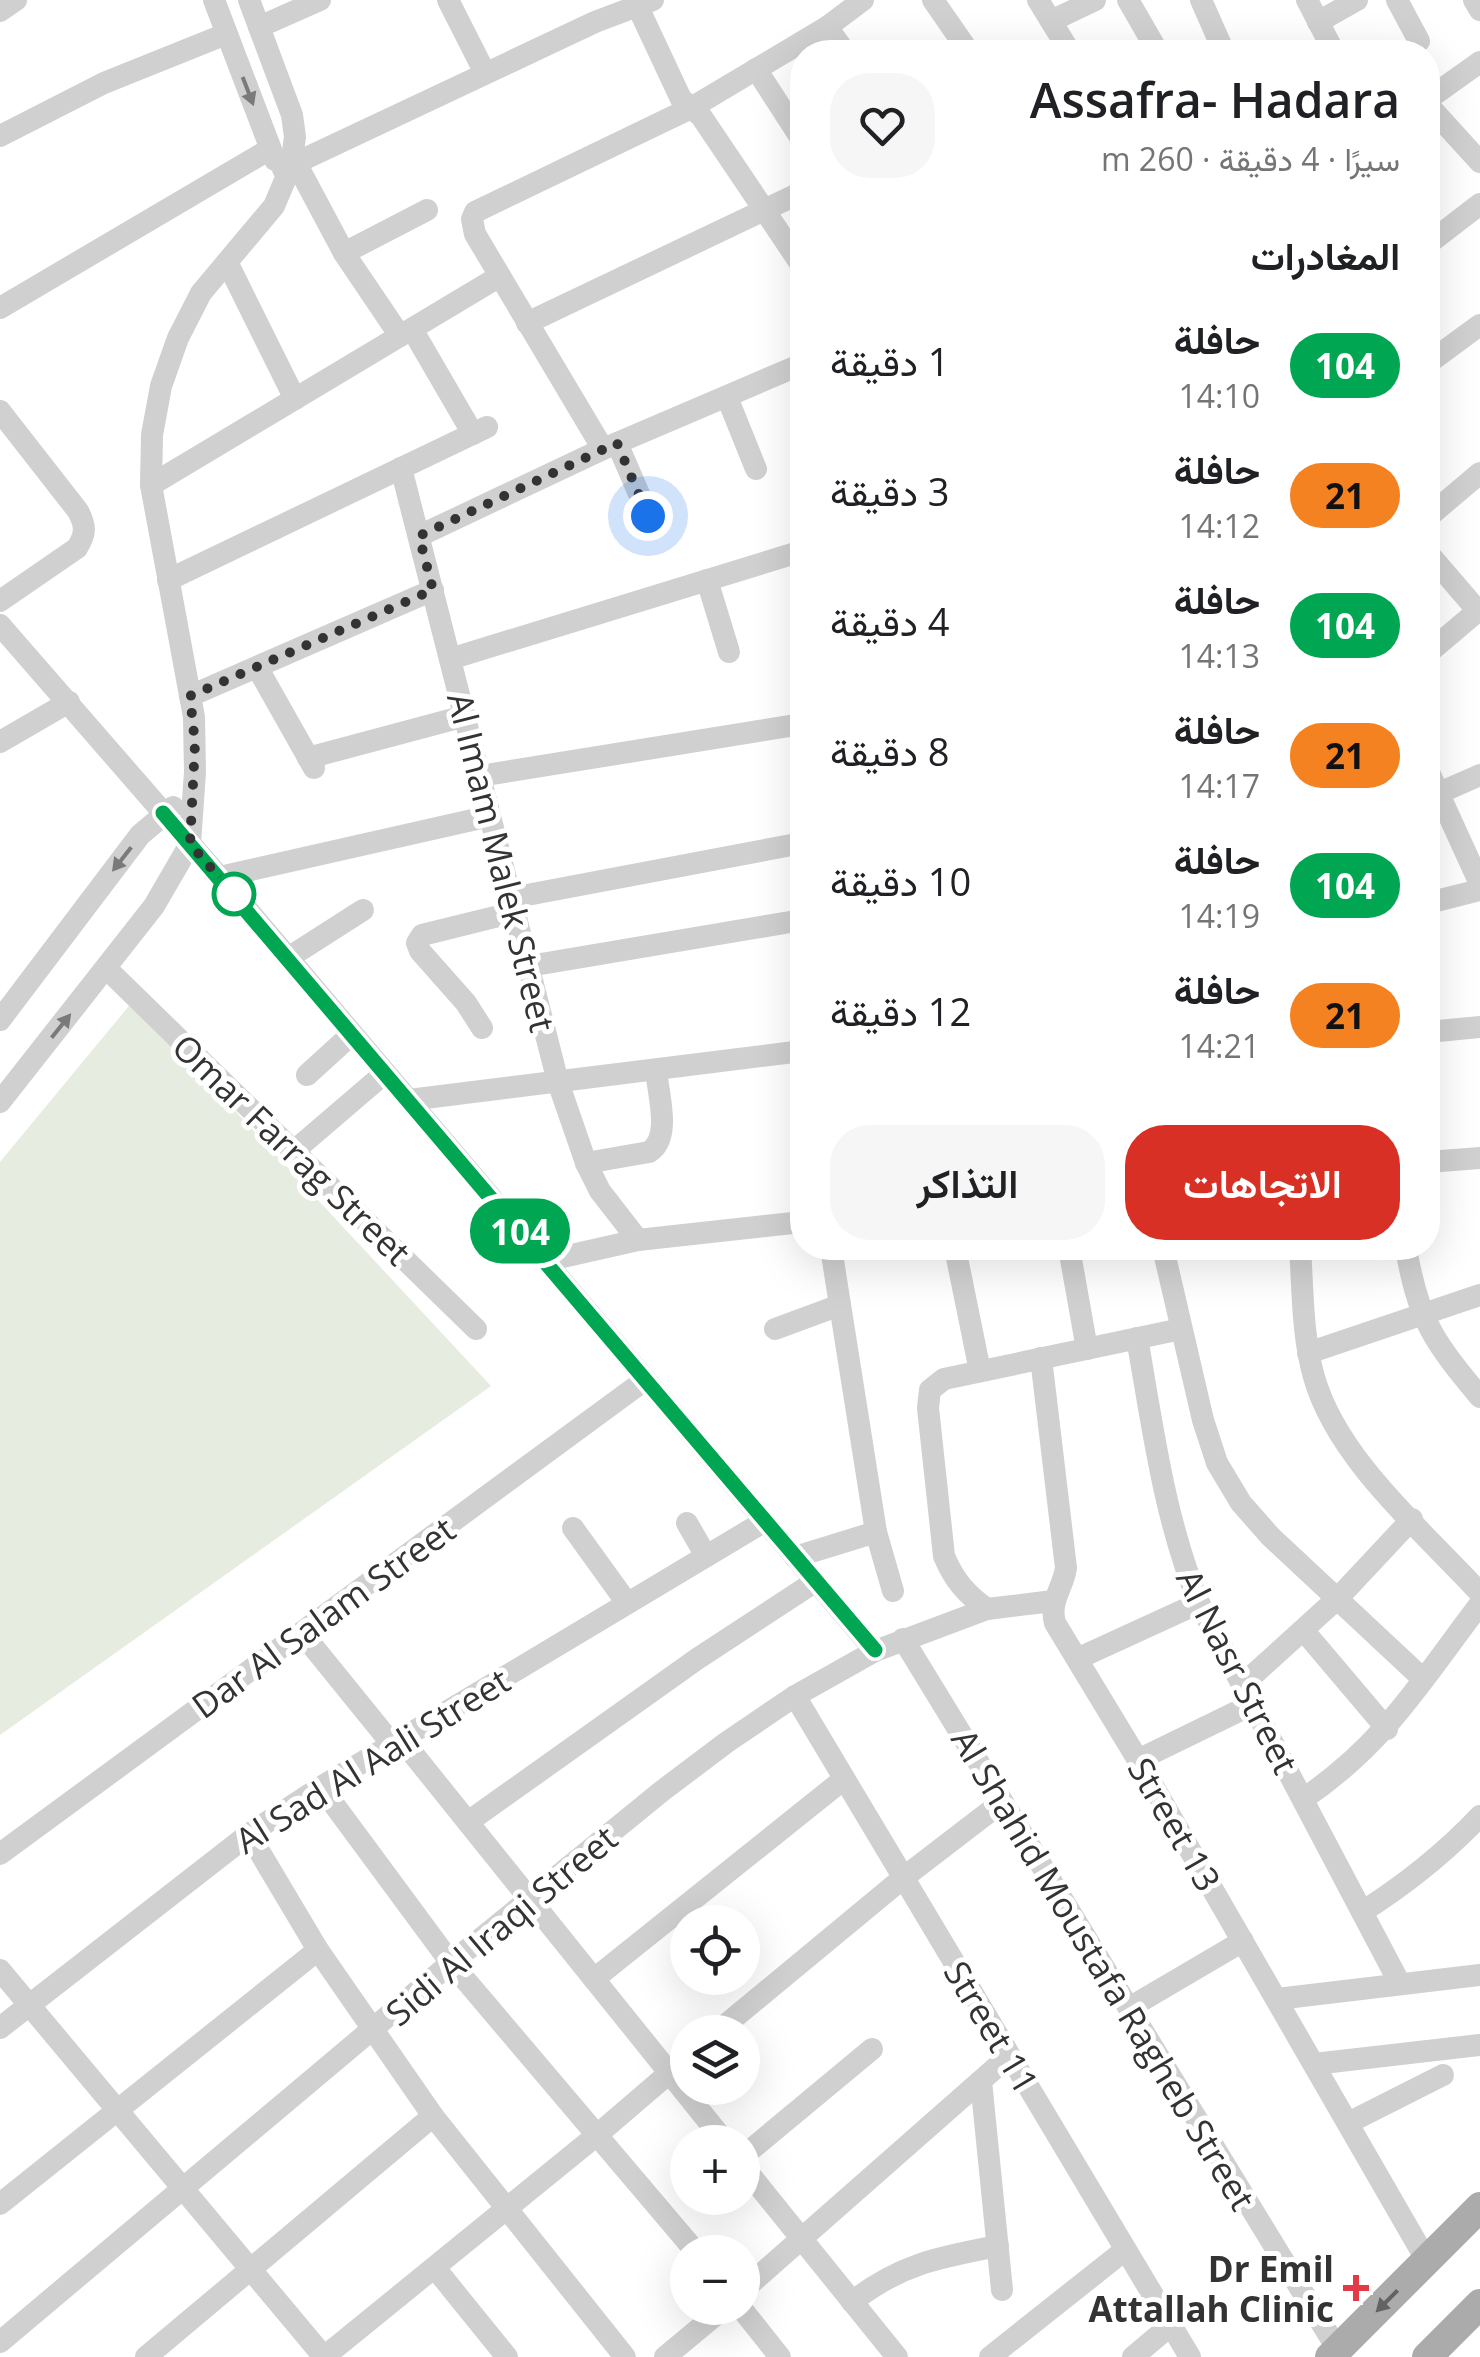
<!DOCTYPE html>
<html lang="ar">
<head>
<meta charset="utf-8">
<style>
  body { margin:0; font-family:"Open Sans",Vazirmatn,sans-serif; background:#f6f6f6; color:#202124; direction:rtl; height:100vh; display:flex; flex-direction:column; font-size:38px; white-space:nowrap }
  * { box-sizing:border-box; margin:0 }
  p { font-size:32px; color:#757577 }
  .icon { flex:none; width:55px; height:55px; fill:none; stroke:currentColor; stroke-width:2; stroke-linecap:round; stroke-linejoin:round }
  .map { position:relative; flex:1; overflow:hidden; direction:ltr }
  .panel { position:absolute; left:790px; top:40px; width:650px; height:1220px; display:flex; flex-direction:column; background:#fff; border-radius:40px; box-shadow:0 10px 40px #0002; direction:rtl }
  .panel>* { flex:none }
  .badge { padding:0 20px; border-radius:32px; font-size:35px; line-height:65px }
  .fabs { position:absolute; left:670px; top:1905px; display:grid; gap:20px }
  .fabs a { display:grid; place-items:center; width:90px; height:90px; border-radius:50%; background:#fff; box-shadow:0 10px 40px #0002; font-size:50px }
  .you { position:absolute; width:50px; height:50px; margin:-25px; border:8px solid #fff; border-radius:50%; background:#1a73e8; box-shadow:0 0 0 15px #1a73e833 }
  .map>.badge { position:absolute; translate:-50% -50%; box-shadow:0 0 0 5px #fff }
  h2 { padding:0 40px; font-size:38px; line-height:90px }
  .round { display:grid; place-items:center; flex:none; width:105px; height:105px; border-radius:40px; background:#f6f6f6 }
  .head { display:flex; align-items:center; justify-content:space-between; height:170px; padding:0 40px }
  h1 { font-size:48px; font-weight:600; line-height:75px }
  .button { display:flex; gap:20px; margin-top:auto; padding:20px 40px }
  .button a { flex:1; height:115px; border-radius:40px; background:#d93025; color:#fff; font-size:40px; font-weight:600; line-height:115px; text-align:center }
  .button a+a { background:#f6f6f6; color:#202124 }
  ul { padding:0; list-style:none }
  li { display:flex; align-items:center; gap:30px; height:130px; padding:0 40px }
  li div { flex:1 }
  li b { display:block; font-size:38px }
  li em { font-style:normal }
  li .badge { min-width:110px; font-weight:700; text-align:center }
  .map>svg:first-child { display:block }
  .green { fill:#e6ecdf }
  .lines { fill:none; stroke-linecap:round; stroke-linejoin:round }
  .minor { stroke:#d0d0d0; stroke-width:22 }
  .major { stroke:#ababab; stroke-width:30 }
  .oneway { fill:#7a7a7a }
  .oneway2 { fill:#636363 }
  .line-casing { stroke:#fff; stroke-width:22 }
  .line { stroke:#00a651; stroke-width:15 }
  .walk { stroke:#333; stroke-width:10; stroke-dasharray:0 18 }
  .stop-dot { fill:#fff; stroke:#00a651; stroke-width:5 }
  .poi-dot { fill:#e63946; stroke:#fff; stroke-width:4 }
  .labels { text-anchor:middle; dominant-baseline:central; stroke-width:10; stroke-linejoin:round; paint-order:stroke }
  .street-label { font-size:35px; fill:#333; stroke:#fff }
  .poi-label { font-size:35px; font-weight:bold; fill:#333; stroke:#fff; text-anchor:end }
</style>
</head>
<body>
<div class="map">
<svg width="1480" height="2357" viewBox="0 0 1480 2357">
  <rect width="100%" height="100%" fill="#fff"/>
  <polygon class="green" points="133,1001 491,1386 0,1735 0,1162"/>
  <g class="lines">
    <g class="minor">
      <polyline points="214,0 275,160"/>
      <polyline points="448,0 485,73"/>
      <polyline points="933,0 969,52"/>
      <polyline points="1038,0 1070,52"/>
      <polyline points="1128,0 1158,52"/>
      <polyline points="1201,0 1224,52"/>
      <polyline points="1307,0 1334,52"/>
      <polyline points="1397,0 1419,41"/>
      <polyline points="1474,0 1480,10"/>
      <polyline points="637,5 681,99 701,116 802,266"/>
      <polyline points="0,11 16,0"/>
      <polyline points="1051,21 1095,0"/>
      <polyline points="1318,22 1357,0"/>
      <polyline points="259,27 320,0"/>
      <polyline points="827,27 845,52"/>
      <polyline points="756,69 802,140"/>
      <polyline points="1428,99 1480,62"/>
      <polyline points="1428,105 1480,162"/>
      <polyline points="0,136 104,83 226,34"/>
      <polyline points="296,163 344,253 400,336"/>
      <polyline points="283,169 595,22 653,0"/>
      <polyline points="1428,244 1480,204"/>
      <polyline points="344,253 427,210"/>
      <polyline points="227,262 295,399"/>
      <polyline points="0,308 270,149"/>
      <polyline points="527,323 802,192"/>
      <polyline points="412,329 473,434"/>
      <polyline points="1428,363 1480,325"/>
      <polyline points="727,397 756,469"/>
      <path d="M 0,411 L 78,511 C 86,526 86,534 77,548 L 0,601"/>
      <polyline points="617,443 649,517"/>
      <polyline points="603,449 475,234 472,219 475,212 691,108 827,27 863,0"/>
      <polyline points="401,468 558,1082 586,1163 600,1191 638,1240"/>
      <polyline points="151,485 500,276"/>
      <polyline points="1428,517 1480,473"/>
      <polyline points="419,536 603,449 802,364"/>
      <polyline points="1428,553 1478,611"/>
      <polyline points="168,580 487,427"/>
      <polyline points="707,580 729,652"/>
      <polyline points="0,625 234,894 875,1651"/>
      <polyline points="1428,653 1480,609"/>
      <polyline points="450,659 802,551"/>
      <polyline points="257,667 314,768"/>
      <polyline points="190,696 433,590"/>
      <polyline points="0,742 69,702"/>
      <polyline points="308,758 465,716"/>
      <polyline points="1428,770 1480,884"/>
      <polyline points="480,776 802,724"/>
      <polyline points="1439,793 1480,775"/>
      <polyline points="220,877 490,816"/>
      <polyline points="511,898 802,843"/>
      <polyline points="1428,903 1480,890"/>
      <polyline points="288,958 363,910"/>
      <polyline points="529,966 802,920"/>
      <polyline points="107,969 476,1329"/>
      <polyline points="0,1020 140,835 173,807"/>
      <polyline points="482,1028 466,1003 420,951 417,943 422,935 515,912"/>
      <polyline points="1428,1032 1480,1027"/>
      <polyline points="307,1075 352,1034"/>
      <polyline points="409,1100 802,1051"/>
      <polyline points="0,1102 154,906 190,844 195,772 194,717 151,485 152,435 161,386 178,338 201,293 274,206 291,166 295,137 292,115 249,0"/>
      <polyline points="294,1151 385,1073"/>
      <polyline points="1428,1162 1480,1158"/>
      <path d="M 586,1163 L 649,1152 C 672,1138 658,1094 656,1070"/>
      <polyline points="831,1248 876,1532 893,1591"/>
      <polyline points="955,1248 980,1371"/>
      <polyline points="1069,1248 1087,1349"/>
      <polyline points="1163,1248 1203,1420 1217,1463 1241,1503 1270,1536 1423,1679"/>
      <path d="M 1300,1248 C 1303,1290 1302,1335 1314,1377 C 1337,1459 1423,1531 1480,1593"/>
      <path d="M 1406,1248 C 1418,1320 1434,1342 1480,1397"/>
      <polyline points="545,1261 638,1240 802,1222"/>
      <polyline points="775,1329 840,1305"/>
      <path d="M 1137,1338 C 1153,1428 1164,1518 1199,1603 L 1400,1984"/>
      <polyline points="1308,1353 1480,1295"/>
      <path d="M 1041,1358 L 1066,1568 C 1063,1588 1049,1601 1055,1623 L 1138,1760 L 1427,2261"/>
      <polyline points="687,1523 706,1556"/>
      <polyline points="573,1528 627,1603"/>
      <polyline points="795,1557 876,1532"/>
      <path d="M 987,1609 C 966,1594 954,1580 944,1556 L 928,1408 L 930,1390 L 944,1379 L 1181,1329"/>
      <polyline points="1304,1631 1387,1729"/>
      <polyline points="302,1633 392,1744"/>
      <polyline points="903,1639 1338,2350"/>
      <polyline points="1079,1658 1199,1603"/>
      <polyline points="1242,1685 1339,1597 1412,1519"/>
      <polyline points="795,1696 1190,2357"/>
      <polyline points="401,1739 725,2142"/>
      <polyline points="1138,1760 1253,1704"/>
      <polyline points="321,1787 451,1963 696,2252"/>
      <path d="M 1303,1799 C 1385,1744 1422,1680 1480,1604"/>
      <polyline points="468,1822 697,1659 816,1581"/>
      <polyline points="249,1834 318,1950 433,2116 625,2357"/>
      <polyline points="0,1854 645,1380"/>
      <path d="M 1362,1912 C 1406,1884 1444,1854 1480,1816"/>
      <polyline points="0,1970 324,2357"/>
      <polyline points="594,1979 844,1779"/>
      <polyline points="1277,1999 1480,1975"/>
      <polyline points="1129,2008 1243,1941"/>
      <polyline points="0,2028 249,1834 321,1787 765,1521"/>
      <polyline points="717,2032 903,1878 1002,1802"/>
      <polyline points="1314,2064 1480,2045"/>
      <polyline points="981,2081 1002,2290"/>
      <polyline points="1348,2123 1443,2075"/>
      <polyline points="742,2157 872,2049"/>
      <polyline points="742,2165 897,2357"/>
      <polyline points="0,2204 318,1950"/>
      <polyline points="435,2268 507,2357"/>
      <polyline points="742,2291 1009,2056"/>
      <path d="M 852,2302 C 900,2264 940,2257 998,2246"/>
      <polyline points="741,2308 780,2357"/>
      <polyline points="0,2342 451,1963 662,1791 727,1742 795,1696 875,1651 987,1609 1053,1601"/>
      <polyline points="146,2357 433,2116"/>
      <polyline points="324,2357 597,2135 688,2057"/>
      <polyline points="665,2357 724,2308"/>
      <polyline points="990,2357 1125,2250"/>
      <polyline points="1133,2357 1171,2325"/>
    </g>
    <g class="major">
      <polyline points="1330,2357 1480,2207"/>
      <polyline points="1427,2357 1480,2304"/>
    </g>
  </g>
  <defs><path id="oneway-solid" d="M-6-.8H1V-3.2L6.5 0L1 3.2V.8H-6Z" transform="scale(2.5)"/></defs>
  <g class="oneway">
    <use href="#oneway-solid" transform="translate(248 91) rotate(69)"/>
    <use href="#oneway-solid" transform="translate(122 859) rotate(128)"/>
    <use href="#oneway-solid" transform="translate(61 1026) rotate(-51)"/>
  </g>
  <use class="oneway2" href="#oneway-solid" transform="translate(1387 2301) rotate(135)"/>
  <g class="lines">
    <defs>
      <polyline id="line" points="163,813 875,1650"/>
    </defs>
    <use href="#line" class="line-casing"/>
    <use href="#line" class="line"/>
    <polyline class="walk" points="234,894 190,844 195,744 190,696 433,590 419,536 617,443 648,516"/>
  </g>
  <circle class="stop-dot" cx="234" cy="894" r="20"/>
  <path class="poi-dot" d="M1351 2273h10v10h10v10h-10v10h-10v-10h-10v-10h10z"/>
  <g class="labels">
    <g class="street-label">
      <text transform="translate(502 862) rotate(76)">Al Imam Malek Street</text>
      <text transform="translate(292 1149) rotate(44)">Omar Farrag Street</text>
      <text transform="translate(323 1617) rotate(-36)">Dar Al Salam Street</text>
      <text transform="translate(1238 1671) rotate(63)">Al Nasr Street</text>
      <text transform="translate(372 1760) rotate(-32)">Al Sad Al Aali Street</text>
      <text transform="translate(1175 1824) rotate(60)">Street 13</text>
      <text transform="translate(501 1925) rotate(-40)">Sidi Al Iraqi Street</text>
      <text transform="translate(1104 1969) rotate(59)">Al Shahid Moustafa Ragheb Street</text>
      <text transform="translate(992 2027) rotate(59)">Street 11</text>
    </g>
    <g class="poi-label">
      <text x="1334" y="2268">Dr Emil<tspan x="1334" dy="40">Attallah Clinic</tspan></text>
    </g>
  </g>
</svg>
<div class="fabs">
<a><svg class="icon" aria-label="locate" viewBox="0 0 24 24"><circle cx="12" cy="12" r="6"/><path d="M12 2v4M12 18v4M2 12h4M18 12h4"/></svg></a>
<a><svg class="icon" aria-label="layers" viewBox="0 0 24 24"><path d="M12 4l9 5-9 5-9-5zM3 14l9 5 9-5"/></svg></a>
<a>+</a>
<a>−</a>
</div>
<div class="you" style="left:648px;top:516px"></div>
<b class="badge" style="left:520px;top:1231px;background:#00a651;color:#fff">104</b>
<section class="panel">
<div class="head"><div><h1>Assafra- Hadara</h1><p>سيرًا · 4 دقيقة · 260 m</p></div><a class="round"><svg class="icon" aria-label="heart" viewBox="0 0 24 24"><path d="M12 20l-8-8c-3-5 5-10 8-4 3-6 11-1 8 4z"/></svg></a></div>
<h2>المغادرات</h2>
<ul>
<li><span class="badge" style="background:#00a651;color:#fff">104</span><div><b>حافلة</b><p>14:10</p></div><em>1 دقيقة</em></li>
<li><span class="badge" style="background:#f58220;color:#111">21</span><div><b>حافلة</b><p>14:12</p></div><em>3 دقيقة</em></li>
<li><span class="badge" style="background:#00a651;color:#fff">104</span><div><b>حافلة</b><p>14:13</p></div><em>4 دقيقة</em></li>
<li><span class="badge" style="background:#f58220;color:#111">21</span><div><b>حافلة</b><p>14:17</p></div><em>8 دقيقة</em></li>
<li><span class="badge" style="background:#00a651;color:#fff">104</span><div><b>حافلة</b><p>14:19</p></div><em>10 دقيقة</em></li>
<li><span class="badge" style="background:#f58220;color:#111">21</span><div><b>حافلة</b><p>14:21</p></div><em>12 دقيقة</em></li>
</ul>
<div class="button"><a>الاتجاهات</a><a>التذاكر</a></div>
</section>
</div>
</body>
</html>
